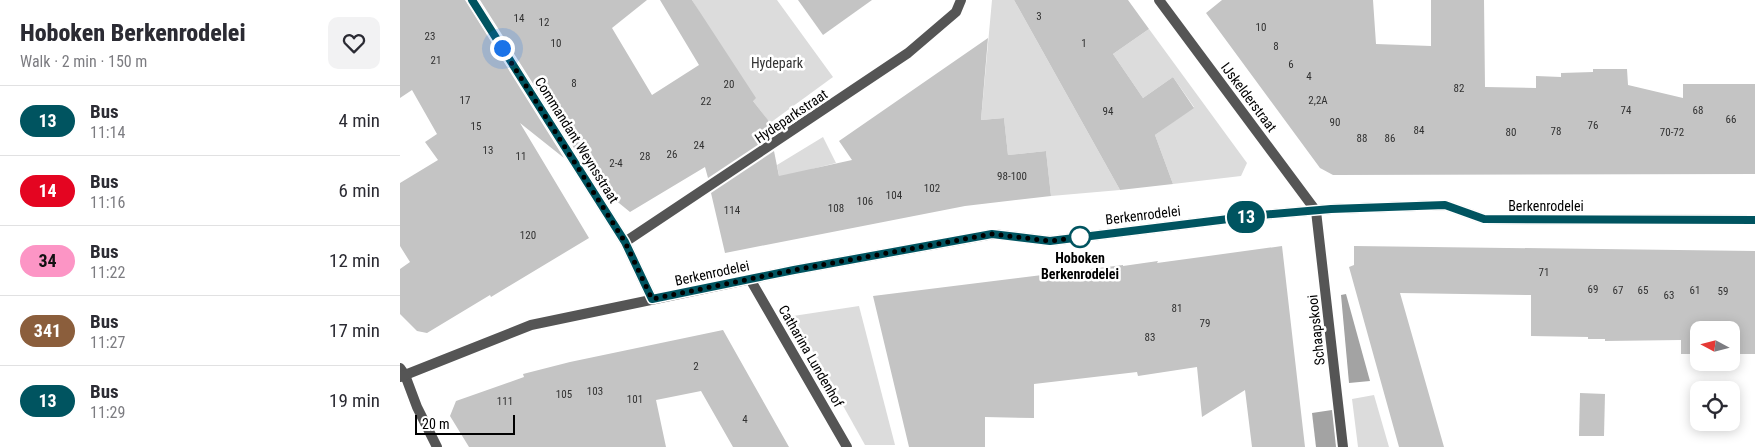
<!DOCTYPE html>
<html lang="en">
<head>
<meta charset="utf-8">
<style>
  body { margin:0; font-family:"Roboto Condensed",sans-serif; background:#f2f2f3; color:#2b2b33; height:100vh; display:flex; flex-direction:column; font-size:19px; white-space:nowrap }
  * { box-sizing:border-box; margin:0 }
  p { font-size:16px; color:#7c7c81 }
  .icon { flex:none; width:28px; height:28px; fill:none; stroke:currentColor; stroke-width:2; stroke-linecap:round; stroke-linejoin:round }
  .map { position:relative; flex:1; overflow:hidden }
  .drawer { display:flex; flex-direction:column; background:#fff; width:400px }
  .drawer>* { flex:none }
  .badge { padding:0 10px; border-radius:16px; font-size:18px; line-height:32px }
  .needle { width:32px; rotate:277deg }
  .fabs { position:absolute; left:1290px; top:321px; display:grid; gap:10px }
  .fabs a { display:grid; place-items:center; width:50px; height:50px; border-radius:10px; background:#fff; box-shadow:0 2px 12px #0003; font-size:25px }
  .scale { position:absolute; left:15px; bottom:12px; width:100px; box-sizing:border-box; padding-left:5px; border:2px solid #000; border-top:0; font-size:14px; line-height:18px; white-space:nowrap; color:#000; -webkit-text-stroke:4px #fff; paint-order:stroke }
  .you { position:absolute; width:25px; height:25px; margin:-12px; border:4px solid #fff; border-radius:50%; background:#1a73e8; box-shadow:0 0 0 8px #1a73e833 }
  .map>.badge { position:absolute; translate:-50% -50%; box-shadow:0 0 0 2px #fff }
  .round { display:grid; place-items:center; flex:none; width:52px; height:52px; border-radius:10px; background:#f2f2f3 }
  .headline { display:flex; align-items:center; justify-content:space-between; height:85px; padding:0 20px }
  h1 { font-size:24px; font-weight:800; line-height:38px }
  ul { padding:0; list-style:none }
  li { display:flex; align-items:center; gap:15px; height:70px; padding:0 20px; border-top:1px solid #e1e1e2 }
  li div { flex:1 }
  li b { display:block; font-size:19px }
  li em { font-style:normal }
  li .badge { min-width:55px; font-weight:700; text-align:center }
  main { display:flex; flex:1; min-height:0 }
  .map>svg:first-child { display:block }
  .green { fill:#dcdcdc }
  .water { fill:#a3a3a3 }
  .building { fill:#c4c4c4 }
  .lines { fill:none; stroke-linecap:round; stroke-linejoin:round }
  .minor { stroke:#555; stroke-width:10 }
  .line-casing { stroke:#fff; stroke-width:11 }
  .line { stroke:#005460; stroke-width:8 }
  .walk { stroke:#000; stroke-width:5; stroke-dasharray:0 9 }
  .stop-dot { fill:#fff; stroke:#005460; stroke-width:2.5 }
  .labels { text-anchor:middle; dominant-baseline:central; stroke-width:5; stroke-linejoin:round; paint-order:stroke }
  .number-label { font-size:11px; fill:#313131 }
  .park-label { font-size:14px; fill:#333; stroke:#fff }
  .street-label { font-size:14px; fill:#000; stroke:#fff }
  .stop-label { font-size:14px; font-weight:bold; fill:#000; stroke:#fff }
</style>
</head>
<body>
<main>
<section class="drawer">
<div class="headline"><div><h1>Hoboken Berkenrodelei</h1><p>Walk · 2 min · 150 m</p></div><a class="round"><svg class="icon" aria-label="heart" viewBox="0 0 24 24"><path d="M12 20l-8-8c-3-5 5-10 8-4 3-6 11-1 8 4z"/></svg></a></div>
<ul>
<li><span class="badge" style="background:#005460;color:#fff">13</span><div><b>Bus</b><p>11:14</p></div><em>4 min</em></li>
<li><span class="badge" style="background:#e40521;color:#fff">14</span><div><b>Bus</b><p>11:16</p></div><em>6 min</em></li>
<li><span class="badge" style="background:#fc95c5;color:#111">34</span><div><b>Bus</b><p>11:22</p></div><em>12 min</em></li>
<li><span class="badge" style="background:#8b5e3c;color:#fff">341</span><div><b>Bus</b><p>11:27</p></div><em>17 min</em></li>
<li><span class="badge" style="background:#005460;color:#fff">13</span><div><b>Bus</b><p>11:29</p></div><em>19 min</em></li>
</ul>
</section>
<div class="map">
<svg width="1355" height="447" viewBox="0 0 1355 447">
  <rect width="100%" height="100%" fill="#fff"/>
  <g class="green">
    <polygon points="292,0 377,0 433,77 370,123 353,101"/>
    <polygon points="592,0 614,0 720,190 651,196 646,151 608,155 604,118 581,120"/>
    <polygon points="749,29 847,163 841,176 773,184 755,135 794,107 773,77 743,98 713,54"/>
    <polygon points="423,137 436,163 412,169 391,240 377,165"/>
    <polygon points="459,306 495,445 465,445 393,316"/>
    <polygon points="974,395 989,447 958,447 952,399"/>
  </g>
  <g class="water">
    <polygon points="946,294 970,381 949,383 941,295"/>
    <polygon points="932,410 936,447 916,447 912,413"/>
  </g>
  <g class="building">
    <polygon points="0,0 65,0 164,158 120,123 189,238 91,297 90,295 27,333 17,331 0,314 0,269 10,262 0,246 0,183 38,160 25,142 37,134 12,90 0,98"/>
    <polygon points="80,0 247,0 212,28 252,95 299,65 260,0 292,0 356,98 353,101 368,120 371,136 308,178 305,167 230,212 198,186"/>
    <polygon points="398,0 472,0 423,35"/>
    <polygon points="614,0 728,0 749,29 713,54 743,98 773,77 794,108 755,135 773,184 720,190"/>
    <polygon points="822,0 973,0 976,44 1031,46 1031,0 1084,0 1085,87 1136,88 1136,76 1161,77 1161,73 1193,72 1193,69 1227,69 1228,85 1283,98 1283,84 1355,84 1355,174 933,175 920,168 806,13"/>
    <polygon points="588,38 581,120 604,118 608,155 646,151 651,196 565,206 325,253 311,193 374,151 379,176 452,160 439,141"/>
    <polygon points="882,246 905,447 852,447 845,390 802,417 797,367 738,376 737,372 634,384 634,418 585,417 585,447 509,447 473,296 723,265 723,266 758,261 757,263"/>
    <polygon points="954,246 1355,251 1355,354 1331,354 1331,330 1299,330 1299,354 1281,354 1281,340 1205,341 1205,339 1188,339 1188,337 1131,336 1131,295 1000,293 1044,447 999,447 949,267 954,265"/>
    <polygon points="323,330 389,447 333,447 301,391 256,400 266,447 69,447 50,416 56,401 124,377 123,374 170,362"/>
    <polygon points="1180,393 1205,394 1204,436 1179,436"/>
  </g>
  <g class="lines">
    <g class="minor">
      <polyline points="72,0 225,242 252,299"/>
      <polyline points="759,0 916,211"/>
      <polyline points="916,211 943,447"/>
      <polyline points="225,242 508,53 556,12 561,0"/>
      <polyline points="350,279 447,447"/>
      <polyline points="0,368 5,375 17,407 37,447"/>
      <polyline points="0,377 131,325 394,270 593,234 650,241 861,215 931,209 1045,205 1084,219 1355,220"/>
    </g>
  </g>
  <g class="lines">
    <defs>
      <polyline id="line" points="72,0 225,242 252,299 394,270 592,234 650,241 861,215 931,209 1045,205 1084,219 1355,220"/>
    </defs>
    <use href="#line" class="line-casing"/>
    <use href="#line" class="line"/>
    <polyline class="walk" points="102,48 225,242 252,299 394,270 592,234 650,241 688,236 680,237"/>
  </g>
  <circle class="stop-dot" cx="680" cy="237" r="10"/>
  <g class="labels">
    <g class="number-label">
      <text x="639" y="16">3</text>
      <text x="119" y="18">14</text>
      <text x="144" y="22">12</text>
      <text x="861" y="27">10</text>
      <text x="30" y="36">23</text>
      <text x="156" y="43">10</text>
      <text x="684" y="43">1</text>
      <text x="876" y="46">8</text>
      <text x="36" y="60">21</text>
      <text x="891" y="64">6</text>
      <text x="909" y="76">4</text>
      <text x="174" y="83">8</text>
      <text x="329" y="84">20</text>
      <text x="1059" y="88">82</text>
      <text x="65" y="100">17</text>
      <text x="918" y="100">2,2A</text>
      <text x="306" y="101">22</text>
      <text x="1226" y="110">74</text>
      <text x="1298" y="110">68</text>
      <text x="708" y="111">94</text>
      <text x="1331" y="119">66</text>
      <text x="935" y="122">90</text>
      <text x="1193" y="125">76</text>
      <text x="76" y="126">15</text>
      <text x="1019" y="130">84</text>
      <text x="1156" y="131">78</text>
      <text x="1111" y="132">80</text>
      <text x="1272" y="132">70-72</text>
      <text x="962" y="138">88</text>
      <text x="990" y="138">86</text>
      <text x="299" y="145">24</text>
      <text x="88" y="150">13</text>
      <text x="272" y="154">26</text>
      <text x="121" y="156">11</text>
      <text x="245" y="156">28</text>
      <text x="216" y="163">2-4</text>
      <text x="612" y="176">98-100</text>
      <text x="532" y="188">102</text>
      <text x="494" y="195">104</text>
      <text x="465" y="201">106</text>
      <text x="436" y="208">108</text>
      <text x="332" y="210">114</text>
      <text x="128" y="235">120</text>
      <text x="1144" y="272">71</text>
      <text x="1193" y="289">69</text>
      <text x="1218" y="290">67</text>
      <text x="1243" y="290">65</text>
      <text x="1295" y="290">61</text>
      <text x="1323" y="291">59</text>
      <text x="1269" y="295">63</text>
      <text x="777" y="308">81</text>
      <text x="805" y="323">79</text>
      <text x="750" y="337">83</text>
      <text x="296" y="366">2</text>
      <text x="195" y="391">103</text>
      <text x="164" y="394">105</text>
      <text x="235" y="399">101</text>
      <text x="105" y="401">111</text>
      <text x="345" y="419">4</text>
    </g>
    <g class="park-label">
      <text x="377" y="63">Hydepark</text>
    </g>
    <g class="street-label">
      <text transform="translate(849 97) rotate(53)">IJskelderstraat</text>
      <text transform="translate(391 116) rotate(-34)">Hydeparkstraat</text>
      <text transform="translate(177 140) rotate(58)">Commandant Weynsstraat</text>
      <text x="1146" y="206">Berkenrodelei</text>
      <text transform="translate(743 215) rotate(-7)">Berkenrodelei</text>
      <text transform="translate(312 273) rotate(-12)">Berkenrodelei</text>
      <text transform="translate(916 330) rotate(-96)">Schaapskooi</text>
      <text transform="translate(411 356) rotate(60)">Catharina Lundenhof</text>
    </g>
    <g class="stop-label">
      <text x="680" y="258">Hoboken<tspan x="680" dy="16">Berkenrodelei</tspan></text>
    </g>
  </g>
</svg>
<div class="fabs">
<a><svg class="needle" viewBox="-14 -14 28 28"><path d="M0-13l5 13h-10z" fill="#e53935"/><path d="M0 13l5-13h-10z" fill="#7c7c81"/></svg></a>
<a><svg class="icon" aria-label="locate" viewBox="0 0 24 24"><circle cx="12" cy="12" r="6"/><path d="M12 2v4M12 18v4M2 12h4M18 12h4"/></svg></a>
</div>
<div class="scale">20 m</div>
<div class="you" style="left:102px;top:48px"></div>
<b class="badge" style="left:846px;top:217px;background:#005460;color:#fff">13</b>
</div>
</main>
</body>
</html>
